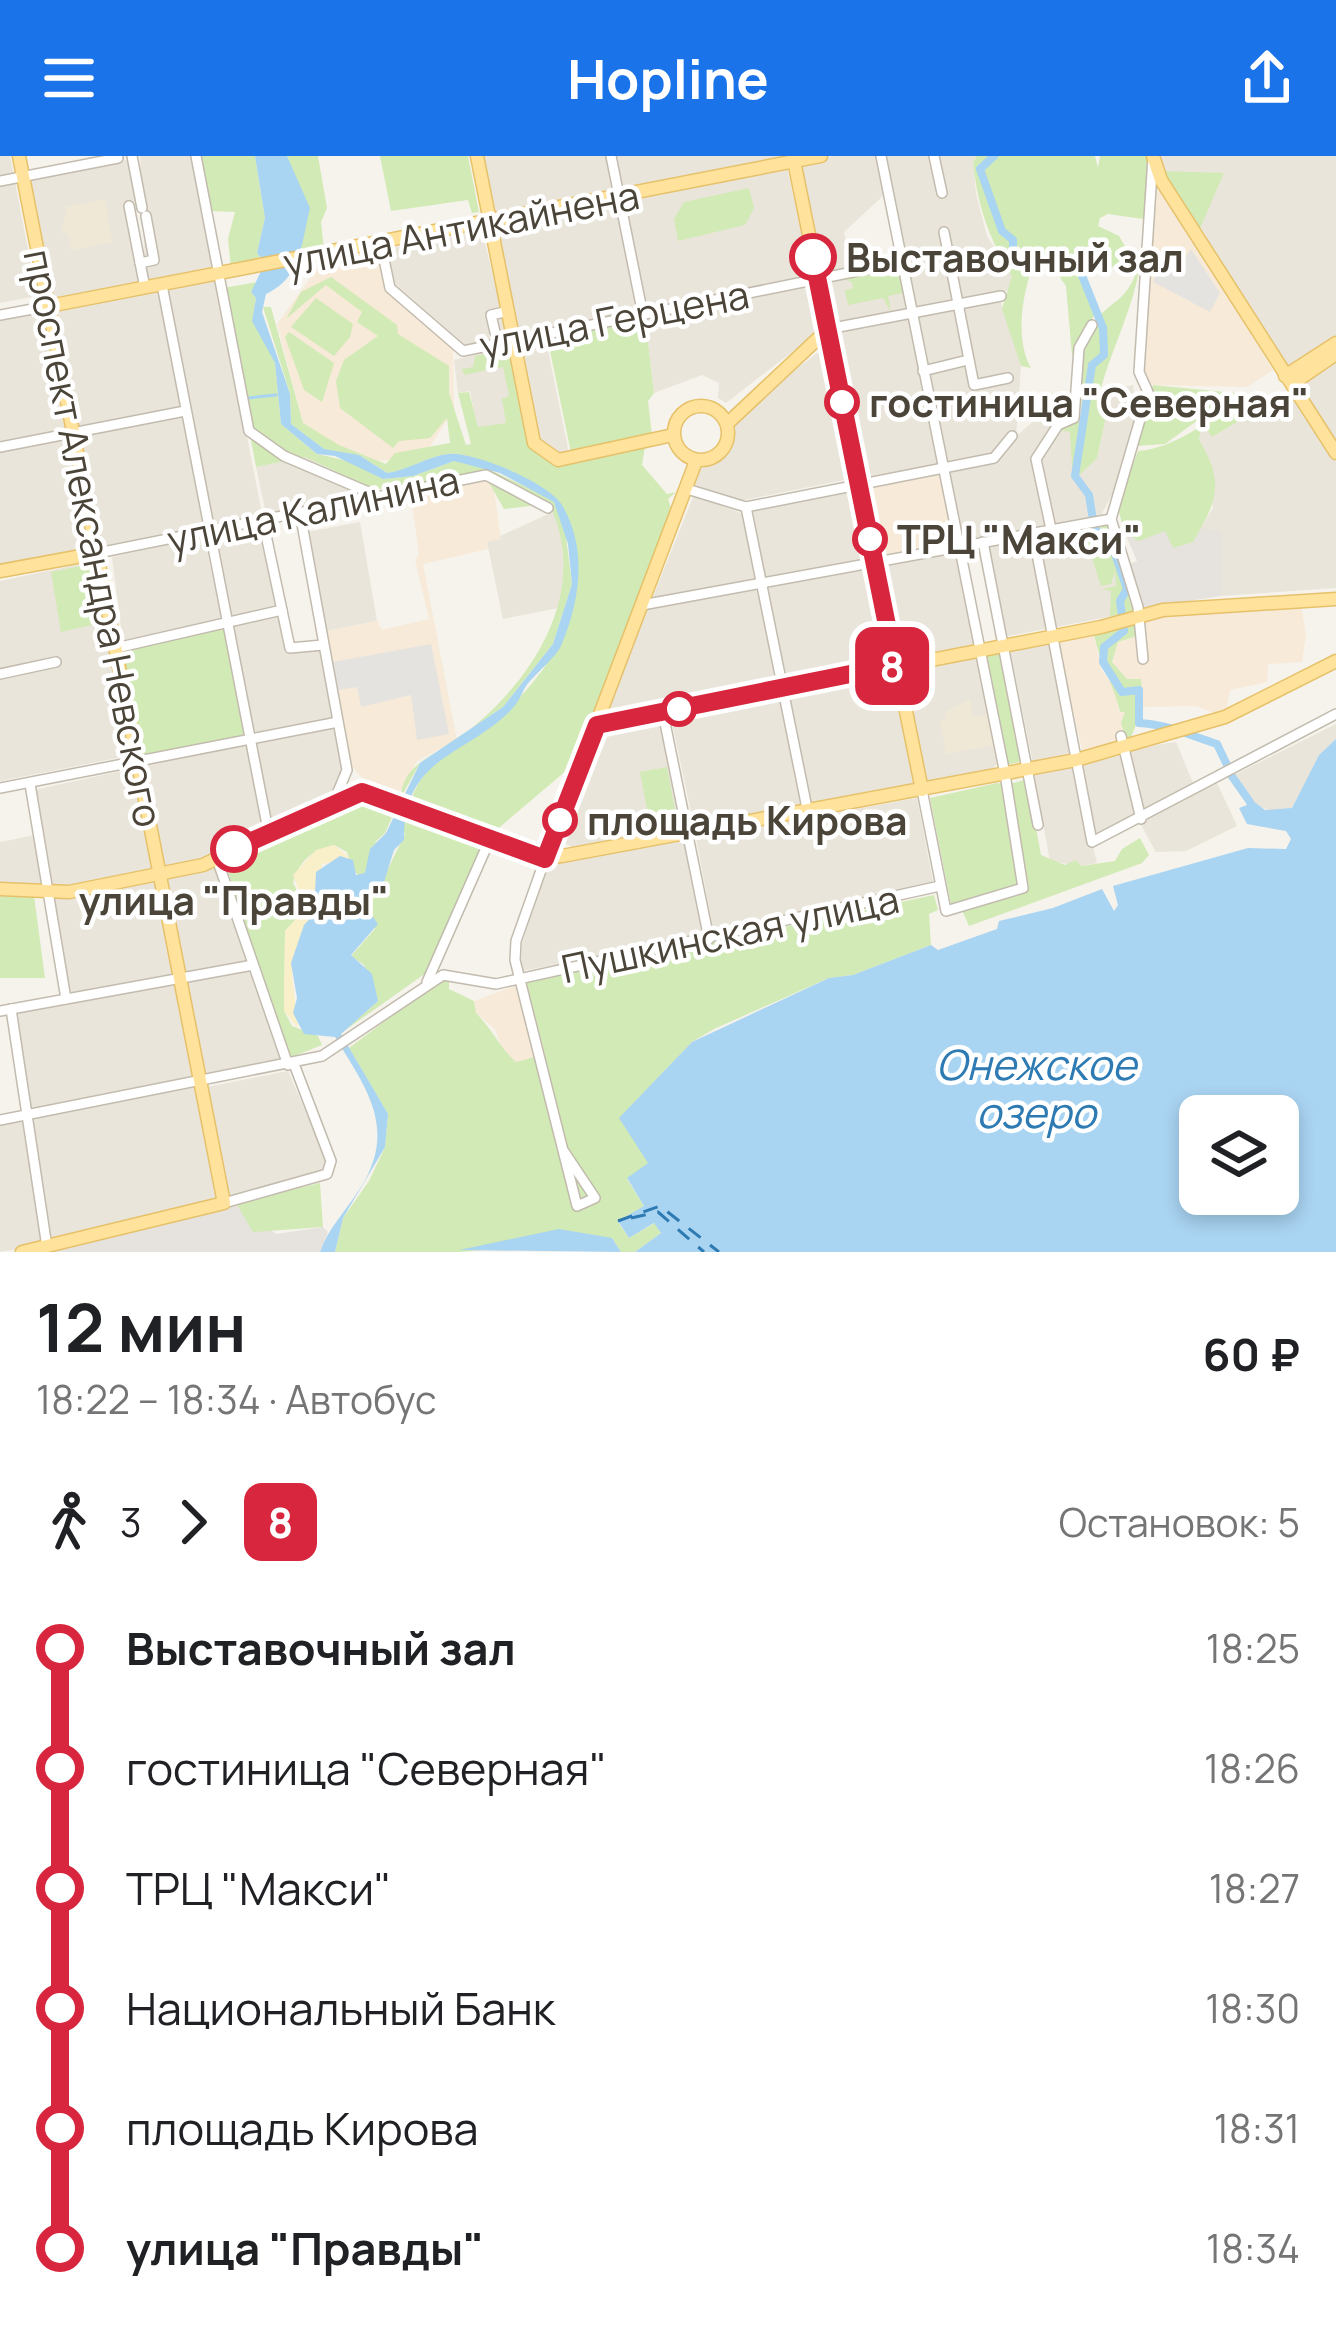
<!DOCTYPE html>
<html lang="ru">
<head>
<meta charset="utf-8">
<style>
  body { margin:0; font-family:Manrope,sans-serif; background:#f2f2f2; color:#202124; height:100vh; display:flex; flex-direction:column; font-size:45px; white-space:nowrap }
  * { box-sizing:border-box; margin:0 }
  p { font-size:39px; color:#757577 }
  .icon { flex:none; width:66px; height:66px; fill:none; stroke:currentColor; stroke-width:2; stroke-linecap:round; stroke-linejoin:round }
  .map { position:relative; height:1096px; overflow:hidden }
  .sheet { display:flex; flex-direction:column; background:#fff; flex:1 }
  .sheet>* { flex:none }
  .badge { padding:0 24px; border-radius:18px; font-size:42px; line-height:78px }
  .buttons { position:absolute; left:1179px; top:939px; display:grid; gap:24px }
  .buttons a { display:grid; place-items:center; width:120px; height:120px; border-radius:18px; background:#fff; box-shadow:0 6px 18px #0003; font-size:60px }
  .map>.badge { position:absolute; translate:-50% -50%; box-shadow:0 0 0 6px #fff }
  .legs { display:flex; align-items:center; gap:18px; height:132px; padding:0 36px; font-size:39px }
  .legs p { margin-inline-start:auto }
  .overview { display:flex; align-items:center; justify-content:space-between; height:204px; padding:0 36px }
  h1 { font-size:66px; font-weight:700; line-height:90px }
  ul { padding:0 36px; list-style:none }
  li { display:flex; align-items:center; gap:42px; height:120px; font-size:45px }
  li i { display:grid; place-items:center; width:18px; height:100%; margin:0 15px; background:currentColor }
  li i::after { content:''; width:30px; height:30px; margin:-15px; border:9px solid; border-radius:50%; background:#fff }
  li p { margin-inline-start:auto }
  li:first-child i { background:linear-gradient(#0000 50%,currentColor 0) }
  li:last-child i { background:linear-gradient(currentColor 50%,#0000 0) }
  header { display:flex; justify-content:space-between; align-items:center; height:156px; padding:0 36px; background:#1a73e8; color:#fff; font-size:54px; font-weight:700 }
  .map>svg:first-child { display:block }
  .residential { fill:#eae5da }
  .commercial { fill:#f7ead8 }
  .industrial { fill:#e6e2dd }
  .education { fill:#efe8d6 }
  .green { fill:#d2eab5 }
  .sand { fill:#f9efc9 }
  .parking { fill:#e5e3e0 }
  .water { fill:#a9d4f2; fill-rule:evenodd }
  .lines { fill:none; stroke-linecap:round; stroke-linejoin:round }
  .stream { stroke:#a9d4f2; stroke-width:3 }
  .river { stroke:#a9d4f2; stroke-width:8 }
  .ferry { stroke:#2e7ab2; stroke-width:3; stroke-dasharray:15 12; stroke-linecap:butt }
  .minor-casing { stroke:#c2bbae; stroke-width:12 }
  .major-casing { stroke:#e6c16a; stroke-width:15 }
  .minor { stroke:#fff; stroke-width:9 }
  .major { stroke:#ffe39c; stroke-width:12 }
  .line-1-casing { stroke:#fff; stroke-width:27 }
  .line-1 { stroke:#d7263d; stroke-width:18 }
  .stop-1-dot { fill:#fff; stroke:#d7263d; stroke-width:6 }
  .labels { text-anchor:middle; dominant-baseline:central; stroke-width:9; stroke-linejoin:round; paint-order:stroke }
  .street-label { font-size:39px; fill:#4b4439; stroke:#fff }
  .stop-label { font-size:39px; font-weight:bold; fill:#4b4439; stroke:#fff; text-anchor:start }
  .water-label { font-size:42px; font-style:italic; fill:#2e7ab2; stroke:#fff }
</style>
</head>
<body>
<header><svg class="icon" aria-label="menu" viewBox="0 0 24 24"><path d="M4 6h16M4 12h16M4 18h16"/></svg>Hopline<svg class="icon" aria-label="share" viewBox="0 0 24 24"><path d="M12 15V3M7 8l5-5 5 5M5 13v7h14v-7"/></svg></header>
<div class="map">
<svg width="1336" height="1096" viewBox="0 0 1336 1096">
  <rect width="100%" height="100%" fill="#f6f3ec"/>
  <g class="residential">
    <polygon points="0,0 10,0 37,140 0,147"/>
    <polygon points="140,0 192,0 213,116 146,128"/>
    <polygon points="482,0 607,0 613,35 495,60"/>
    <polygon points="612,0 788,0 788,2 621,37"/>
    <polygon points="833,0 878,0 885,38 844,76 851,113 822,119 800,9"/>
    <polygon points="884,0 977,0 973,6 976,38 987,80 1012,120 1010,134 914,155"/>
    <polygon points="1157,0 1336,0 1336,183 1287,212"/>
    <polygon points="131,3 142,130 54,147 30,23"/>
    <polygon points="787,12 811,120 646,154 624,46"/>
    <polygon points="616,48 639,156 518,183 497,71"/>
    <polygon points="482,74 508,182 465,189 395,128 387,93"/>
    <polygon points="900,109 908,156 831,170 823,125"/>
    <polygon points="217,124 262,358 212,369 166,133"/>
    <polygon points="813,126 823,172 726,247 718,242 719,227 702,219 654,237 645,161"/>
    <polygon points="161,134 180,252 75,271 58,154"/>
    <polygon points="999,141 1021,210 1016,280 1035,264 1070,276 1097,302 1112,233 1133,229 1137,258 1118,328 1100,361 961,388 915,159"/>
    <polygon points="45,156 68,274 0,286 0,162"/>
    <polygon points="908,162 939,310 862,322 832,176"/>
    <polygon points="546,185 569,297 558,299 538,281 521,191"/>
    <polygon points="510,190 528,273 477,271 470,235 458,237 454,204"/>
    <polygon points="817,197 829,203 854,322 734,346 691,329 697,314 717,304 733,286 734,262"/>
    <polygon points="1336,201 1336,287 1299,233 1301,224"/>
    <polygon points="1289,234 1336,306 1336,432 1221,440 1221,376 1201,372 1213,352 1199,284 1202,267 1243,240 1261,250"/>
    <polygon points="184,259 204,369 102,390 76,281"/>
    <polygon points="69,282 91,392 0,410 0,294"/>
    <polygon points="305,301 366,330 362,336 266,358 256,311"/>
    <polygon points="853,331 868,404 766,422 753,354"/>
    <polygon points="694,339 746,359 759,423 652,443"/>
    <polygon points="555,355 567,404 563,451 503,463 487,386"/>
    <polygon points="1105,365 1135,456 1003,481 988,391"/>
    <polygon points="360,366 377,465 327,475 308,376"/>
    <polygon points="258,374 277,450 230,461 215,383"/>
    <polygon points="204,381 222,464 123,486 112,401"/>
    <polygon points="956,393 977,489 900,504 879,408"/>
    <polygon points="90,406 133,599 0,625 0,425"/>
    <polygon points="871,408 890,504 787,525 766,429"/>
    <polygon points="760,430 779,526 610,560 606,554 643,452"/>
    <polygon points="278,455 290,496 315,492 323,498 335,561 250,583 229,466"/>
    <polygon points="1051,486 1070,599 1033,607 1010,494"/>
    <polygon points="976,499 1000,605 988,617 927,628 905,514"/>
    <polygon points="890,515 915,632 812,653 789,536"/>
    <polygon points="780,541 804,652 694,670 671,562"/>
    <polygon points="660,560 681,672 577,694 563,686 558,678 597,575"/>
    <polygon points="1336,568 1336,583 1319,599 1292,652 1275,656 1255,649 1234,619"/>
    <polygon points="335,570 345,615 332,643 269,667 255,586"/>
    <polygon points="1176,586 1195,632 1143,658 1128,593"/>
    <polygon points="248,590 262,671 206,702 167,711 162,707 144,609"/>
    <polygon points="1123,599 1136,662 1096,680 1081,609"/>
    <polygon points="1074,611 1097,707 1080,710 1050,705 1034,619"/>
    <polygon points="135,612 155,715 47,733 34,634"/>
    <polygon points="1217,627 1237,670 1186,695 1156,696 1140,667"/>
    <polygon points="917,642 934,731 714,779 696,682"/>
    <polygon points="35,679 42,730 0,729 0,686"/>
    <polygon points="683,682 705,781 521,815 522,788 548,709"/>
    <polygon points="212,711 218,713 248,807 184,820 164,724"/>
    <polygon points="158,722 176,818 71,838 48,740"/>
    <polygon points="252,813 282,905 202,920 184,823"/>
    <polygon points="175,827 193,923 30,953 14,858"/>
    <polygon points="288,915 328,1007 321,1020 227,1045 207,931"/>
    <polygon points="194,931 221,1045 50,1086 30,962"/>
    <polygon points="25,965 43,1089 0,1096 0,969"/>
  </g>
  <g class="commercial">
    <polygon points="1153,23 1159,24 1273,214 1247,231 1153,229 1139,216"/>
    <polygon points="366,96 382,110 387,132 453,191 454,253 424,300 379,305 338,289 303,267 277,168 323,105"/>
    <polygon points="941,314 955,388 878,403 863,327"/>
    <polygon points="482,322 493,327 501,383 487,386 488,393 423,408 457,584 417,605 398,640 369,630 351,609 327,475 377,465 382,474 429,463 415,404 419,399 410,333"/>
    <polygon points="1301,449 1306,479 1302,506 1268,508 1267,526 1230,534 1225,561 1196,550 1143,551 1141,523 1127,523 1112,507 1118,486 1136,480 1135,468 1150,460"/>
    <polygon points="1094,479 1101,513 1115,533 1119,556 1125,555 1125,588 1083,597 1057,485"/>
    <polygon points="526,826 546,898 516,906 502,894 495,873 476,857 474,845"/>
  </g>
  <g class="industrial">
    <polygon points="1201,372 1221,375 1221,440 1143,452 1130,408 1137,405 1125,377 1165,375 1193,386"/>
    <polygon points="236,1047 276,1078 323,1071 328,1076 320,1096 47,1096"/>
  </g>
  <g class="education">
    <polygon points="105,43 112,86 71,94 68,77 61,78 67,51"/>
    <polygon points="970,543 972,561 987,558 993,589 946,598 940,565 946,563 945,556"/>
  </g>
  <g class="green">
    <polygon points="199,0 255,0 265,62 257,97 265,107 231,112 228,83 235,56 210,55"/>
    <polygon points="287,0 318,0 327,52 321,66 324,94 304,98 298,85 304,77"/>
    <polygon points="380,0 468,0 479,56 472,57 468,44 391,55"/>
    <path d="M 977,0 L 1095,0 L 1098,12 L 1100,0 L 1150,0 L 1152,41 L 1143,63 L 1108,58 L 1100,62 L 1098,70 L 1119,80 L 1132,102 L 1123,110 L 1084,113 L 1095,158 L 1072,199 L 1066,130 L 1059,120 L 1032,112 C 1022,141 1015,184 1031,212 L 1021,210 L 1002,153 L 1012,120 C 989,83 977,49 973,6 Z"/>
    <polygon points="1162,15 1224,17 1198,77"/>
    <polygon points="749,32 754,52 745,69 678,85 674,63 684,46"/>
    <path d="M 1140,108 C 1134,150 1113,190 1101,232 L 1112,233 L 1097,302 L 1073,325 L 1070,276 L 1048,272 L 1081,265 C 1083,236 1078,193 1094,168 C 1111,141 1124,152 1140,108 Z"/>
    <polygon points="898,111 903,137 888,140 891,156 883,142 848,149 845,134 853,132 852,126 841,122"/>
    <path d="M 331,121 L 397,169 L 398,178 L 449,210 L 449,237 L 466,289 L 471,288 L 458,237 L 469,236 L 478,271 L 506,267 L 502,243 L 509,240 L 503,211 L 464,219 L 462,213 L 473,211 L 475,200 L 508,193 L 528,282 L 551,306 L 645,291 L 642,309 L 667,338 L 676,336 L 668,343 L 671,352 L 580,597 L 570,609 L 577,607 L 572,618 L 566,619 L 567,614 L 494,676 L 414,647 L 412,641 C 426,604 455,595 484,573 C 556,517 602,440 562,351 C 553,330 472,295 448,298 C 430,300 408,314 387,317 L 359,299 L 325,294 L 291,268 L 290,238 L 263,151 L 271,151 L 303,267 L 339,289 L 386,308 L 395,297 L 450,287 L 447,262 L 430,282 L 399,285 L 393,292 L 340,252 L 336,225 L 344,204 L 378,180 L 357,166 L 362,156 L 326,129 L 286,163 L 301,136 Z"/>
    <path d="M 258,126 L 251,136 L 256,142 L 253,160 L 275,207 L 281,268 L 317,298 L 352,306 L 383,323 L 413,320 L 454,305 L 480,309 L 543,339 L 554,346 L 564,366 L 572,428 L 553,488 L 503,551 L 420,607 L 401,641 C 402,608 436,599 461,580 C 532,528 592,435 549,348 L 504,353 L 483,316 L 362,336 L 365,329 L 305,301 L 256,311 L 223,132 Z"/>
    <polygon points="316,142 353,168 350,181 334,200 291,171"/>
    <polygon points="645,161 654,237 648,245 652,279 571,297 548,185"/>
    <polygon points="289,176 334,207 322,246 304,234 285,181"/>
    <polygon points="1153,229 1235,237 1165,288 1136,290"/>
    <path d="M 1243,241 L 1252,257 L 1212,281 L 1202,268 L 1199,284 C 1225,326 1217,346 1193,386 L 1173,392 L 1165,375 L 1139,385 L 1125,377 L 1117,350 L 1138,295 C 1177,292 1210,263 1243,241 Z"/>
    <polygon points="1111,367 1136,450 1134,456 1110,460 1111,435 1102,433 1116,430 1115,415 1111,428 1101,430 1082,371"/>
    <polygon points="90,408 101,467 61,476 51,416"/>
    <path d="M 1135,468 L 1137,480 L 1118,486 L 1112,506 L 1127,523 L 1141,523 L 1143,551 L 1128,589 L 1121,567 L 1125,556 L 1120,556 C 1114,529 1100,508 1094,479 Z"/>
    <polygon points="223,470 247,584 191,590 142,603 121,492"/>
    <polygon points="1001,496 1021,606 1005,609 985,499"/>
    <polygon points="667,611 678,669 651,675 640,616"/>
    <polygon points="1027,623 1041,699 1065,709 1076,704 1081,710 1115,705 1122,693 1140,682 1149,699 1142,707 969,770 962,754 1029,732 1010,628"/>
    <polygon points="997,627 1004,628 1021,730 951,748 930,642"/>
    <path d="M 354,640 L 396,652 L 385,677 L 374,687 L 383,683 L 388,691 L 374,717 L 373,689 L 366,717 L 360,720 L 351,713 L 347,696 L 334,689 C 311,695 300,704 293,727 L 306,752 L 285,775 L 284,855 L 292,870 L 318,880 L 322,889 L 292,901 L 286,899 L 226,709 Z"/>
    <polygon points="405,656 483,687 433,812 340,878 378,845 364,809 351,800 375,773 359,741 378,733 405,678 402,674 402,683 394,689 392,674"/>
    <polygon points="0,738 34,740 45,822 0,822"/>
    <path d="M 934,739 L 938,754 L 929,758 L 931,789 L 853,819 L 829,822 L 714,873 L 692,886 L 620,962 L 649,1007 L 627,1023 L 644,1050 L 618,1066 L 629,1082 L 655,1067 L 661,1077 L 635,1096 L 621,1096 L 612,1082 L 460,1096 L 335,1096 L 343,1062 L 369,1025 L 385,991 L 388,958 L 349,892 L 426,834 L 449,823 L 449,833 L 474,845 L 476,857 C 493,874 499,891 516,906 L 545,898 L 526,826 Z"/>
    <polygon points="320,1027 323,1071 253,1076 236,1047"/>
  </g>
  <polygon class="sand" points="334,689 350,702 322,708 314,758 292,820 298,872 284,855 285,775 306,753 293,719 316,694"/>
  <g class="parking">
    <polygon points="1191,93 1220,137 1210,156 1153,126 1158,114 1179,109"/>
    <polygon points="431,488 449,578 417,584 411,539 361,551 357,531 338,534 333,506"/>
  </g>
  <g class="water">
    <path d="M 255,0 L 287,0 L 310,52 C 301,88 302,121 266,138 L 262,156 L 290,238 L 291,268 L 324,293 L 359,299 L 387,317 C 408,314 429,300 448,298 C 473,295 549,327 562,349 C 588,393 580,445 561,490 C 555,502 535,518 526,530 C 522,536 519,546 512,553 C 466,601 403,599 404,684 L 394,694 L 383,729 L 359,742 L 378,768 L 351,799 L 372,818 L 378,845 L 341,878 L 388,958 L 385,991 L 343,1062 L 335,1096 L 320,1096 C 329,1071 345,1056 359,1034 C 398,974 368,935 335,881 L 304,878 L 293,857 L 297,842 L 291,807 L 304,769 L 314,758 L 316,716 L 340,700 L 353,704 L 356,719 L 365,717 L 370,693 L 386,677 L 420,607 L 503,551 L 553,488 L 572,428 L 568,388 L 554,346 L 500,317 L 454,305 L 413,320 L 383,323 L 335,300 L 317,298 L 281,268 L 275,207 L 252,165 L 256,142 L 251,136 L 265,107 L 257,97 L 265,62 Z"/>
    <path d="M 1336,583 L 1336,1096 L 635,1096 L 661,1077 L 654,1067 L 629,1082 L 618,1065 L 644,1050 L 627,1022 L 648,1007 L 619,962 L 692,886 L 829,822 L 853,819 L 931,789 L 938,794 L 997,773 L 999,765 L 1053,752 L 1102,733 L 1114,755 L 1118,749 L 1113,730 L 1248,692 L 1286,693 L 1291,683 L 1286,675 L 1247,668 L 1239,652 L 1247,649 L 1244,638 L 1265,654 L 1292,652 L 1319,599 ZM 1200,960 L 1278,960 L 1278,1038 L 1200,1038 Z"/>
    <polygon points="559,1073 612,1082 621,1096 459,1094"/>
  </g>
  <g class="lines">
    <polyline class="stream" points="248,242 276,239"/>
    <g class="river">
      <path d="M 994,0 L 980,13 L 1002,75 L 1013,84 L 1013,99 L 1079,112 L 1103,172 L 1104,199 L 1092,209 L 1075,320 L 1089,339 L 1094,371 L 1114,395 L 1127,433 L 1120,445 L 1124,475 L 1104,491 L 1103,506 L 1122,536 L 1139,534 L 1139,567 C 1167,568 1191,580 1217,588 L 1228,611"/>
      <polyline points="1231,619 1250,646"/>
    </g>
    <g class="ferry">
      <polyline points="631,1062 658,1056 704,1096"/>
      <polyline points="618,1065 660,1050 719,1096"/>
    </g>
    <defs>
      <g id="minor">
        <polyline points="132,0 142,52"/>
        <polyline points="196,0 249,275 284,300 373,338"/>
        <polyline points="611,0 643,159"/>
        <polyline points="881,0 1005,618 1023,732 946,755 922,634"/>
        <polyline points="934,0 942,37"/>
        <polyline points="0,25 118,2"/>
        <polyline points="129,50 145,132"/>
        <polyline points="944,76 974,229 1008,222"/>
        <polyline points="381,89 390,132 463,195 902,106"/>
        <polyline points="140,107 154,104 146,60"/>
        <polyline points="162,129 268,674"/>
        <polyline points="0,159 49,150"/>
        <polyline points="828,173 1001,140"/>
        <polyline points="495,176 491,159 509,155"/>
        <polyline points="923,215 968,204"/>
        <polyline points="0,291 185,255"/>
        <polyline points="687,333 746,351 994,302 1012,280"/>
        <polyline points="746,351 808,657"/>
        <polyline points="300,357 347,614 335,643"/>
        <polyline points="263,365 290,492 323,489"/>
        <polyline points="1051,373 1036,303 1058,269 1074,262 1079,192 1092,169"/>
        <polyline points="1033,377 1092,686 1336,558"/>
        <polyline points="983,386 1038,669"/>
        <polyline points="98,397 486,319 548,352"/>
        <polyline points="642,449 1111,363"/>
        <polyline points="116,492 282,454"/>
        <polyline points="1143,503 1138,451 1111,363 1148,236 1139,216 1153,1"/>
        <polyline points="0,518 56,506"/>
        <polyline points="663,557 709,783"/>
        <polyline points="1121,580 1141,663"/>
        <polyline points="30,628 66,843"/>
        <polyline points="0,632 338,566"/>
        <polyline points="217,703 288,909"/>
        <polyline points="545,703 516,785 515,804 577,1050 595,1042 563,994"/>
        <polyline points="427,826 490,683"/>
        <polyline points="11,853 47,1091"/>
        <polyline points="0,855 253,809"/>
        <polyline points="0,964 322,900 443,819 496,828 940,730"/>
        <polyline points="224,1047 327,1018 331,1005 294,908"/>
      </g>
      <g id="major">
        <polyline points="19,0 224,1047 22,1096"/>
        <polyline points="477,0 534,287 558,304 673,279"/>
        <polyline points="793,0 922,634"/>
        <polyline points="1153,0 1161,24 1336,297"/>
        <polyline points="49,150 821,0"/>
        <polyline points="1285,220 1336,187"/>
        <polyline points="1292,228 1336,198"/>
        <circle cx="701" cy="277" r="27"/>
        <polyline points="729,266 827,174"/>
        <polyline points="0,415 98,397"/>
        <polyline points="597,569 1101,471 1163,454 1336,443"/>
        <polyline points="545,703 696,305"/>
        <polyline points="0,733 69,736 203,709 358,636 539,702 562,700 1076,604 1225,561 1336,505"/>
      </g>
    </defs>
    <use href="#minor" class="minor-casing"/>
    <use href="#major" class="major-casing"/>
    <use href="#minor" class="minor"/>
    <use href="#major" class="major"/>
  </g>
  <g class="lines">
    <defs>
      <polyline id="line-1" points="234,693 362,636 545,703 597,569 895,509 813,101"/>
    </defs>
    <use href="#line-1" class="line-1-casing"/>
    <use href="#line-1" class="line-1"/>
  </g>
  <g class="stop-1-dot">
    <circle cx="813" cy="101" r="21"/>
    <circle cx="842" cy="246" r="15"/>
    <circle cx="870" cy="383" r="15"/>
    <circle cx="679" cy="553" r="15"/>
    <circle cx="560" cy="664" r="15"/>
    <circle cx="234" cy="693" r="21"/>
  </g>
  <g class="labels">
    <g class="street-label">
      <text transform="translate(461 72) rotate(-11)">улица Антикайнена</text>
      <text transform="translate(614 163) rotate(-11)">улица Герцена</text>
      <text transform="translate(313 353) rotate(-12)">улица Калинина</text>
      <text transform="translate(94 382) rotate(79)">проспект Александра Невского</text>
      <text transform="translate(730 777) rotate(-12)">Пушкинская улица</text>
    </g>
    <g class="stop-label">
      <text x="846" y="101">Выставочный зал</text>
      <text x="869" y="246">гостиница "Северная"</text>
      <text x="897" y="383">ТРЦ "Макси"</text>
      <text x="587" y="664">площадь Кирова</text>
      <text x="234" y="744" text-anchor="middle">улица "Правды"</text>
    </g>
    <g class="water-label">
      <text x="1036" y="908">Онежское<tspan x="1036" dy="48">озеро</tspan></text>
    </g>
  </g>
</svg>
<div class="buttons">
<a><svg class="icon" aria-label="layers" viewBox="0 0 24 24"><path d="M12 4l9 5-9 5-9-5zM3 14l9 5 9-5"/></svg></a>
</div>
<b class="badge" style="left:892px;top:510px;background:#d7263d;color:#fff">8</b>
</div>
<section class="sheet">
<div class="overview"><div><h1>12 мин</h1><p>18:22 – 18:34 · Автобус</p></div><b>60 ₽</b></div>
<div class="legs"><svg class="icon" aria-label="walk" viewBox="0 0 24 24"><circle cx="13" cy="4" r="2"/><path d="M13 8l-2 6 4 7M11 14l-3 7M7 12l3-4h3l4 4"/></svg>3<svg class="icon" aria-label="forward" viewBox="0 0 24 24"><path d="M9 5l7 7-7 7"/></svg><b class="badge" style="background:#d7263d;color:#fff">8</b><p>Остановок: 5</p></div>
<ul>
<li><i style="color:#d7263d"></i><b>Выставочный зал</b><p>18:25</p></li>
<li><i style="color:#d7263d"></i><span>гостиница &quot;Северная&quot;</span><p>18:26</p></li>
<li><i style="color:#d7263d"></i><span>ТРЦ &quot;Макси&quot;</span><p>18:27</p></li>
<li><i style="color:#d7263d"></i><span>Национальный Банк</span><p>18:30</p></li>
<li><i style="color:#d7263d"></i><span>площадь Кирова</span><p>18:31</p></li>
<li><i style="color:#d7263d"></i><b>улица &quot;Правды&quot;</b><p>18:34</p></li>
</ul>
</section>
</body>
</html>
